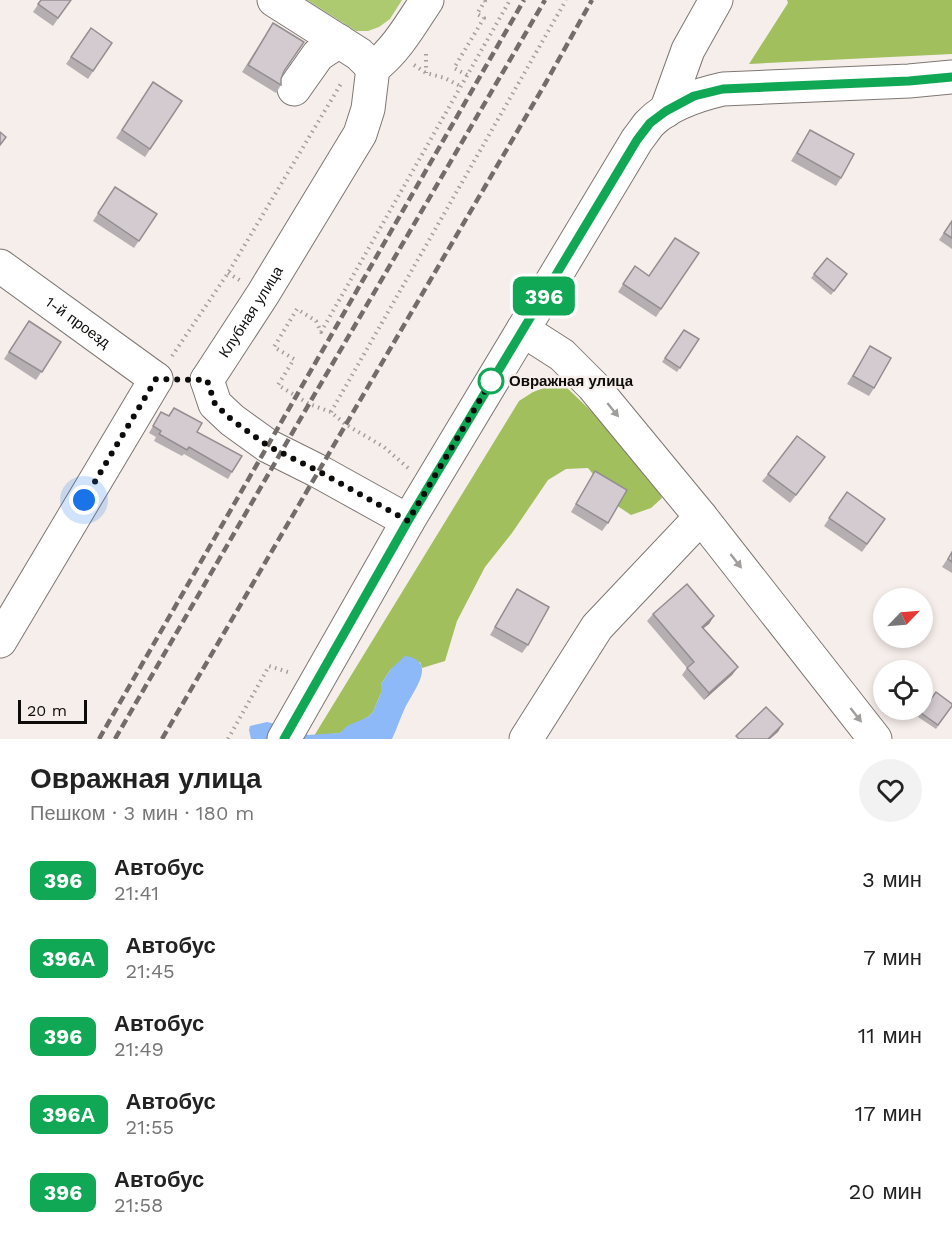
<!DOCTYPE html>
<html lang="ru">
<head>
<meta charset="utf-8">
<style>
  body { margin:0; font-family:"Work Sans",sans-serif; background:#f2f2f2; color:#222; height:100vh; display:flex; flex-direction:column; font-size:22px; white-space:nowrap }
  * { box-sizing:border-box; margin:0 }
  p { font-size:20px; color:#767676 }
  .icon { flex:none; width:33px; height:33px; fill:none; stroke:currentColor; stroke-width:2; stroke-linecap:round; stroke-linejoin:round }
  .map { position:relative; height:739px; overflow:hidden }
  .side { display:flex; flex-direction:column; background:#fff; flex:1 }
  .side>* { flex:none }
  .badge { padding:0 12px; border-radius:9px; font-size:21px; line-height:39px }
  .needle { width:39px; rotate:65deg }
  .buttons { position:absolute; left:873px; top:588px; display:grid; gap:12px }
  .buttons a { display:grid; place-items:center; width:60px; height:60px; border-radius:50%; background:#fff; box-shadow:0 3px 9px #0003; font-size:30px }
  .scale { position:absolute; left:18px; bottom:15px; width:69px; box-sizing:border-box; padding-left:6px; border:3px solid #0e0c0b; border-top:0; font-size:16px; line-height:21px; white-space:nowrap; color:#0e0c0b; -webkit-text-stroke:4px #f6eeea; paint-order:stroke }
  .you { position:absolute; width:30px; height:30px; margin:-15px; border:4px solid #fff; border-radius:50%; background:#1a73e8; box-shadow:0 0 0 9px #1a73e833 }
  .map>.badge { position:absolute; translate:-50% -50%; box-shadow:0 0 0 3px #fff }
  .round { display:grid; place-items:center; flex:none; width:63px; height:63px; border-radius:32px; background:#f2f2f2 }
  .headline { display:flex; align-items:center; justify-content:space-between; height:102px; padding:0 30px }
  h1 { font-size:28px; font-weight:700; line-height:45px }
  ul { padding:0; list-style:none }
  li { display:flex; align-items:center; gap:18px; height:78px; padding:0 30px }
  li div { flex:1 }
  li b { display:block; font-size:22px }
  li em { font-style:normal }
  li .badge { min-width:66px; font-weight:700; text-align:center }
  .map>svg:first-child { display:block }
  .green { fill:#adca70 }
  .forest { fill:#a2bf5d }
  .water { fill:#8db9f9 }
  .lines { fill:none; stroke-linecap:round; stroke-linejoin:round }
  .minor-casing { stroke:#7d7773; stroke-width:35 }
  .path { stroke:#a59f9c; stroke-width:4; stroke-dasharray:1.5 4.5; stroke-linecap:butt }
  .minor { stroke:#fff; stroke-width:33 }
  .rail { stroke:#726d6b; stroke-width:4.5; stroke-dasharray:9 4.5; stroke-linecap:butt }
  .wall { fill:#b5afb2 }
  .shaded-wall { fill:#948e91 }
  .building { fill:#d3cbcf; stroke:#948e91; stroke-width:1.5 }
  .oneway { fill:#9f9e9d }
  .line-casing { stroke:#fff; stroke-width:14 }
  .line { stroke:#10a855; stroke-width:9 }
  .walk { stroke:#0e0c0b; stroke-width:6; stroke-dasharray:0 10.8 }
  .stop-dot { fill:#fff; stroke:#10a855; stroke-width:3 }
  .labels { text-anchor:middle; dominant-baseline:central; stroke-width:5; stroke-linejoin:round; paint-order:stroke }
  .street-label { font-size:15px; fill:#0e0c0b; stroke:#f6eeea }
  .stop-label { font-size:15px; font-weight:bold; fill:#0e0c0b; stroke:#f6eeea; text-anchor:start }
</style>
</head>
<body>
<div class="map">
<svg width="952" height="739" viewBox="0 0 952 739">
  <rect width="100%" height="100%" fill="#f6eeea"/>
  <polygon class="green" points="307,0 402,0 390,19 379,27 368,31 356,31"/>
  <g class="forest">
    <polygon points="787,0 952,0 952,54 749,64 788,3"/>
    <polygon points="552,385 566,387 607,426 656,486 662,498 651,508 631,515 613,503 601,484 588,468 566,469 548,480 512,533 485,567 457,621 445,661 422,668 420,662 391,669 381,684 381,693 378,700 373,712 368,717 345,729 340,733 314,736 519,401 533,392"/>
  </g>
  <path class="water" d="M 405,656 C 439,661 413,691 405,708 C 400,718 397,729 392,739 L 251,739 L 249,730 L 250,726 L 267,722 L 297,729 L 308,735 L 340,733 L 347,726 L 368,717 L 373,712 L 381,693 L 381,684 L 391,669 Z"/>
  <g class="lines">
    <defs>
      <g id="minor">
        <polyline points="274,0 359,54 373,68"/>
        <polyline points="294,89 318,55 339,41"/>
        <polyline points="666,111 688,50 716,0"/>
        <path id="s1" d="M 0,266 L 156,379"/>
        <polyline points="523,330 562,355 593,386 701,517 875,739"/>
        <path id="s2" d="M 207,380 L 263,294 L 360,134 L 368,109 L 373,68 C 396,51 411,24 427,0"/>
        <polyline points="207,380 215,404 232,420 268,446 318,471 408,521"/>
        <polyline points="0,641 156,379"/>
        <path d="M 284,739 L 408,521 L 637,140 C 641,135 645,129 649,124 C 668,104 697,95 723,89 L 909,81 L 952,77"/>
        <polyline points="526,739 597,627 701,517"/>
      </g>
    </defs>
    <use href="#minor" class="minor-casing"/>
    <g class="path">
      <polyline points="426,54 426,73"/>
      <polyline points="414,65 426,73 445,78 460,86"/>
      <polyline points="467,75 454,68 484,18 477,14 485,1 483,0"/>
      <polyline points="228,273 241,281"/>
      <polyline points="172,356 228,273 342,82"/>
      <polyline points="331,412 566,0"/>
      <polyline points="408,468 384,447 345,424 331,412 309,404 278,385 294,359 274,347 297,309 316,321 321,332 510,0"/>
      <polyline points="228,739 269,666 291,673"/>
    </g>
    <use href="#minor" class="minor"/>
    <g class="rail">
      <polyline points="99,739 524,0"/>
      <polyline points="115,739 309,404 545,0"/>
      <polyline points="162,739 545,84 592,0"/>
    </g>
  </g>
  <g class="wall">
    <polygon points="41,0 71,0 53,26 33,12"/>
    <polygon points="273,23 284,71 281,79 281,85 276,93 242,72"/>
    <polygon points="91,28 112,43 88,79 66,64"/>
    <polygon points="153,82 182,101 145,157 116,138"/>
    <polygon points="810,130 841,178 836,186 791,161"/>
    <polygon points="115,187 157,214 134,248 93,221"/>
    <polygon points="952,220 952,249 939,240"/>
    <polygon points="699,253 656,317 618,292 635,266 649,276"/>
    <polygon points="827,258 847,274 831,295 811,278"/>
    <polygon points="29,321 61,342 36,380 4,359"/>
    <polygon points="684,330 699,339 677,372 662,362"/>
    <polygon points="870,346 874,388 869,396 847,384"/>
    <polygon points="174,408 197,432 232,472 228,479 184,454 182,456 154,441 156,437 149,433 161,412 168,416"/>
    <polygon points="820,464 790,503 762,481 768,474"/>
    <polygon points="595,471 608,523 602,531 571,512"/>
    <polygon points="847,492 885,519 862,552 824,526"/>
    <polygon points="952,552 952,573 942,567"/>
    <polygon points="517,589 528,645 522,653 490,635"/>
    <polygon points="653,614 714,616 709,624 703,628 738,667 732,675 704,700 682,675 687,668 647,621"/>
    <polygon points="936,692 952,706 936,729 918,717"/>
  </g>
  <g class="shaded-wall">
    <polygon points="714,616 709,624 696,634 702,627"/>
    <polygon points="738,667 732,675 704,700 709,693"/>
    <polygon points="783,724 778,732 770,739 768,739"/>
  </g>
  <g class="building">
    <polygon points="41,0 71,0 58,18 38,4"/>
    <polygon points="273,23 304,42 284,71 281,79 281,85 248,65"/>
    <polygon points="91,28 112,43 93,71 71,57"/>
    <polygon points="153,82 182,101 150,149 122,130"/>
    <polygon points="810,130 854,154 841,178 797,153"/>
    <polygon points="0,132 6,137 0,145"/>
    <polygon points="115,187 157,214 139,241 98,213"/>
    <polygon points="952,221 952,238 944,233"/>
    <polygon points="675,238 699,253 661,309 623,284 635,266 649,276"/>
    <polygon points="827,258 847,274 834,291 814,274"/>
    <polygon points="29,321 61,342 42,372 9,352"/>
    <polygon points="684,330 699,339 680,368 665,358"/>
    <polygon points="870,346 891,358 874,388 853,376"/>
    <polygon points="174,408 202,423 197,432 242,456 232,472 189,447 187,450 159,434 161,431 153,426 161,412 169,416"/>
    <polygon points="797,436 825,457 796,495 768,474"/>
    <polygon points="595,471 627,490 608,523 576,504"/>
    <polygon points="847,492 885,519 867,544 829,518"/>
    <polygon points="952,552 952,562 948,559"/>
    <polygon points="687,584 714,616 702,627 738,667 709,693 687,668 694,662 653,614"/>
    <polygon points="517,589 549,607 528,645 495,627"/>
    <polygon points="936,692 952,704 952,706 938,725 921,713"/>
    <polygon points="766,707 783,724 768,739 739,739 736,736"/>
  </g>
  <defs><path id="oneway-solid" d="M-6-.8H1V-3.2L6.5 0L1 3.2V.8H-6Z" transform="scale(1.5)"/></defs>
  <g class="oneway">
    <use href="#oneway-solid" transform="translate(613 410) rotate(51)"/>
    <use href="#oneway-solid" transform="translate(736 561) rotate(52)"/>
    <use href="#oneway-solid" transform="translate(856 715) rotate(52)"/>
  </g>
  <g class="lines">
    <defs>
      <polyline id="line" points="284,739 408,521 637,140 650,123 666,111 694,96 723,89 909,81 952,77"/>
    </defs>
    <use href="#line" class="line-casing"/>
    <use href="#line" class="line"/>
    <polyline class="walk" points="84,500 156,379 207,380 215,404 232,420 268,446 318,471 408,521 493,378 491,381"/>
  </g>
  <circle class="stop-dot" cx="491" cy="381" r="12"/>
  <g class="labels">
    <g class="street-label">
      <text stroke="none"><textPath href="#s2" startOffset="81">Клубная улица</textPath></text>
      <text stroke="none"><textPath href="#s1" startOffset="96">1-й проезд</textPath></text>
    </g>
    <g class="stop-label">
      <text x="509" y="381">Овражная улица</text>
    </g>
  </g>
</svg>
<div class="buttons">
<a><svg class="needle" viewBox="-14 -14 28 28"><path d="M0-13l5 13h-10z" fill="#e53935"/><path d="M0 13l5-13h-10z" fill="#767676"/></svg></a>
<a><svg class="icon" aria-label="locate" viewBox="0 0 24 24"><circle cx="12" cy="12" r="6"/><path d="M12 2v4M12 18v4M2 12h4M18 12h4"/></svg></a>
</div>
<div class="scale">20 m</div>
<div class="you" style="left:84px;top:500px"></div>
<b class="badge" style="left:544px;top:296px;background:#10a855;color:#fff">396</b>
</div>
<section class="side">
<div class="headline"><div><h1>Овражная улица</h1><p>Пешком · 3 мин · 180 m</p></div><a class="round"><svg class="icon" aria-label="heart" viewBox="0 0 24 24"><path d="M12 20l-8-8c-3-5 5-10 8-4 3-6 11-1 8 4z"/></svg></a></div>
<ul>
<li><span class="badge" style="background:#10a855;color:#fff">396</span><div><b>Автобус</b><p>21:41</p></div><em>3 мин</em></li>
<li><span class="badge" style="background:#10a855;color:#fff">396А</span><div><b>Автобус</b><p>21:45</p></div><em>7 мин</em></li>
<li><span class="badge" style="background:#10a855;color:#fff">396</span><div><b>Автобус</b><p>21:49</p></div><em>11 мин</em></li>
<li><span class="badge" style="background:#10a855;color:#fff">396А</span><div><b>Автобус</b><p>21:55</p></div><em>17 мин</em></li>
<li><span class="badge" style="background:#10a855;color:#fff">396</span><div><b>Автобус</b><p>21:58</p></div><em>20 мин</em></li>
</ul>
</section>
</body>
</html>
